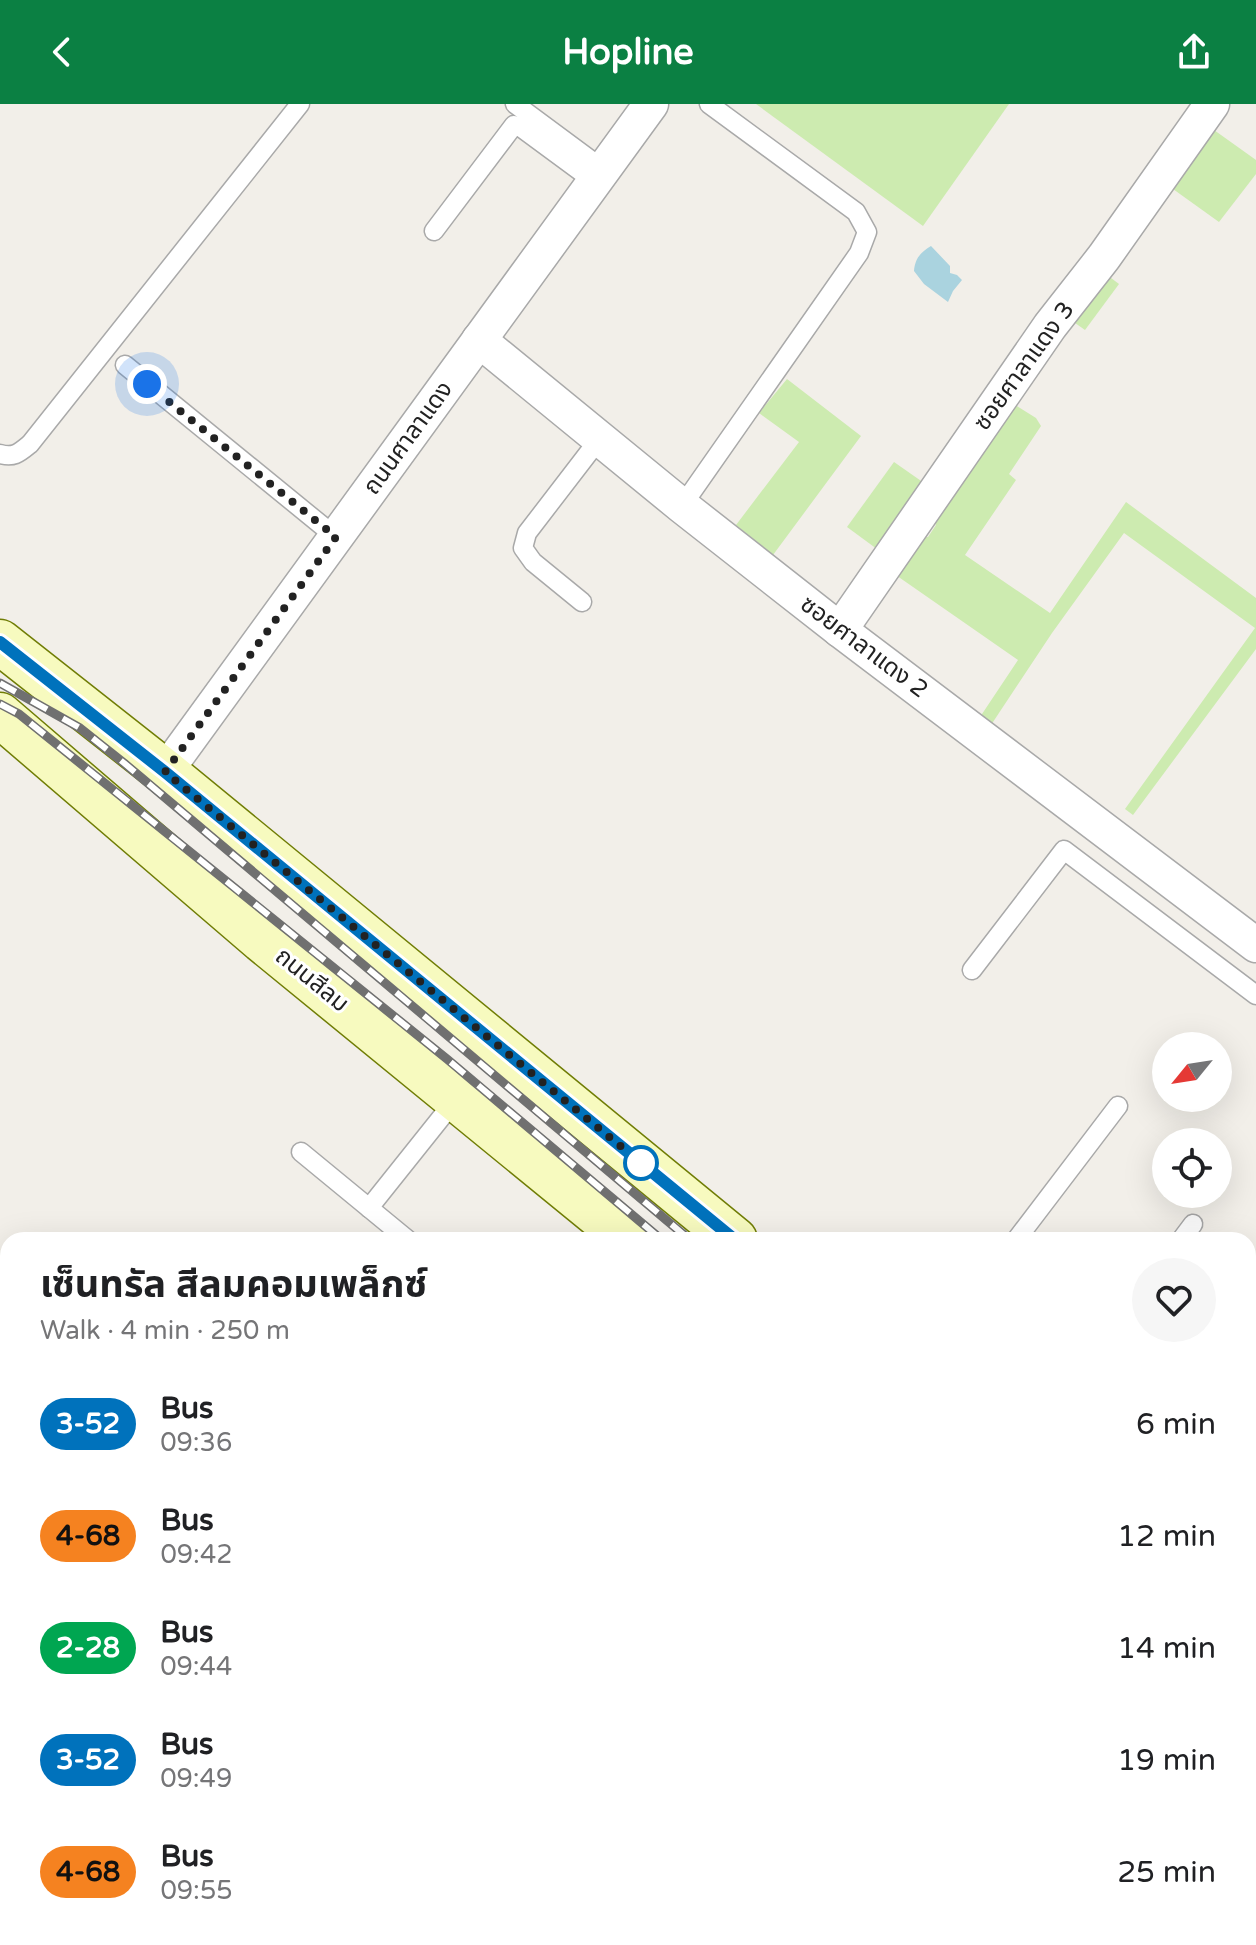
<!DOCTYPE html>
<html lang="en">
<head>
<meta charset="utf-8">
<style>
  body { margin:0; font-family:"Varela Round","Noto Sans Thai",sans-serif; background:#f6f6f6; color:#202124; height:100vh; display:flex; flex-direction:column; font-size:30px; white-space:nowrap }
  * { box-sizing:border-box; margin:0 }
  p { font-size:26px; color:#757577 }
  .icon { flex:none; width:44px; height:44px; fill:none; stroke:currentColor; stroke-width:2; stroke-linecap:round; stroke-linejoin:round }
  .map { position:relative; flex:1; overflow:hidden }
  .drawer { position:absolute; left:0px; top:1128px; width:1256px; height:714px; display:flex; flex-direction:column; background:#fff; border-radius:24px 24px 0 0; box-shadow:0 8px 32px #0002 }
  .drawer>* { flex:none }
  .badge { padding:0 16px; border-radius:26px; font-size:28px; line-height:52px }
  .needle { width:52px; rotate:240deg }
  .tools { position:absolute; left:1152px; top:928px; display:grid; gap:16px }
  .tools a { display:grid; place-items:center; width:80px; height:80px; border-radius:50%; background:#fff; box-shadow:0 8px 32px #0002; font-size:40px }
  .you { position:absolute; width:40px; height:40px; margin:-20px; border:6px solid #fff; border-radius:50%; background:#1a73e8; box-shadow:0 0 0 12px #1a73e833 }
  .map>.badge { position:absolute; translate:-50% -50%; box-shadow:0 0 0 4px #fff }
  .round { display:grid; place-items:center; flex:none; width:84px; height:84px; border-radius:42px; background:#f6f6f6 }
  .summary { display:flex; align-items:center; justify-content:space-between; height:136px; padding:0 40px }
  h1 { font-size:38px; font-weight:700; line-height:60px }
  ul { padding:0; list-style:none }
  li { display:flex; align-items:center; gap:24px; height:112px; padding:0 40px }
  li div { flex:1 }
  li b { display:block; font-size:30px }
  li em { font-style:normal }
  li .badge { min-width:88px; font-weight:700; text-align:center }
  header { display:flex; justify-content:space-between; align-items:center; height:104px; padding:0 40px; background:#0b8043; color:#fff; font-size:36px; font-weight:700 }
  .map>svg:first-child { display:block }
  .grass { fill:#cdebb0 }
  .water { fill:#aad3df }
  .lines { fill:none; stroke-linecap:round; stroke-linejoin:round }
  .lane-casing { stroke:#a9a9a9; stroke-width:21 }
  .street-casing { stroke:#a9a9a9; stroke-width:37 }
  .secondary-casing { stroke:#707d05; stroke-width:47 }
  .lane { stroke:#fff; stroke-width:18 }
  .street { stroke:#fff; stroke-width:34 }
  .secondary { stroke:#f7fabf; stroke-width:44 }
  .rail-casing { stroke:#707070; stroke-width:9 }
  .rail { stroke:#fff; stroke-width:6; stroke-dasharray:18; stroke-linecap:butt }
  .line-casing { stroke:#fff; stroke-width:18 }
  .line { stroke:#0072bc; stroke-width:12 }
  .walk { stroke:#222; stroke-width:8; stroke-dasharray:0 14.4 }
  .stop-dot { fill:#fff; stroke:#0072bc; stroke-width:4 }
  .labels { text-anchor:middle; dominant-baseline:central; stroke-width:6; stroke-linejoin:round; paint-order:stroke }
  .street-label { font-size:24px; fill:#222; stroke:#fff }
</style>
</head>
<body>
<header><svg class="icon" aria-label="back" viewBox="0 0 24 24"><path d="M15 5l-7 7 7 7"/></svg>Hopline<svg class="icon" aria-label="share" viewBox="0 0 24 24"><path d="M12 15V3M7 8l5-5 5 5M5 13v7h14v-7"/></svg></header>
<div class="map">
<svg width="1256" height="1841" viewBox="0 0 1256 1841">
  <rect width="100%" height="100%" fill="#f2efe9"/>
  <g class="grass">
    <polygon points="756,0 1009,0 923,122"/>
    <polygon points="1207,21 1256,56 1256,70 1219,118 1166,80"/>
    <polygon points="1103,168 1119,180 1085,226 1068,214"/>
    <polygon points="787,275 861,332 773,451 736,421 799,338 759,309"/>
    <polygon points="1009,297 1036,314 1041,322 1009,370 1016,376 965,451 1050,509 1126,398 1256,494 1256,545 1133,711 1125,705 1255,524 1124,429 1052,529 991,621 980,613 1018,556 890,467 914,432 928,433 936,421 929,410"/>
    <polygon points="894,358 924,379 881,448 847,423"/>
    <polygon points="1248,1267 1256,1273 1256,1464 1248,1475"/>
  </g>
  <path class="water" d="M 931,142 L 950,162 L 950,169 L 957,171 L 962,176 L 953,187 L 948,198 L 924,180 L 914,167 C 915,154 921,148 931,142 Z"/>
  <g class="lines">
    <defs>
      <g id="lane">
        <polyline points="515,0 604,66"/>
        <polyline points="434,127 514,21 519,22 595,78"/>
        <polyline points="125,261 336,433"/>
        <path d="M 0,350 C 14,354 19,349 30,340 L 300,0"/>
        <polyline points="682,402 859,149 867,128 856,108 709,0"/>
        <polyline points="582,498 533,458 523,444 527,429 600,334"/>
        <polyline points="972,866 1064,746 1256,891"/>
        <polyline points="301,1048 408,1136"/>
        <polyline points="369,1104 456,995"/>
        <polyline points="1016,1136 1118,1002"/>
        <polyline points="1181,1136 1193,1120"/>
        <polyline points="0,1294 8,1300"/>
        <polyline points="0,1680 8,1680"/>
        <polyline points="263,1841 268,1834"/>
        <polyline points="571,1841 576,1834"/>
        <polyline points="939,1841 944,1834"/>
      </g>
      <g id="street">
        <polyline points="479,236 682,402 840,526 1256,841"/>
        <polyline points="840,526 1050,222 1104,153 1212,0"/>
        <polyline points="165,668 651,0"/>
        <polyline points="1248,1536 1256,1526"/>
        <polyline points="1036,1841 1041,1834"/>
      </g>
      <g id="secondary">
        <polyline points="0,538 165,668 735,1136"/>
        <polyline points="0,611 262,836 629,1136"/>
        <polyline points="1248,1559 1256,1565"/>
        <polyline points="1248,1642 1256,1649"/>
        <polyline points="406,1841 411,1834"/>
      </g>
    </defs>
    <use href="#lane" class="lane-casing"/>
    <use href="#street" class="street-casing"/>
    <use href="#secondary" class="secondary-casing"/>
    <use href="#lane" class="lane"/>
    <use href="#street" class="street"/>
    <use href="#secondary" class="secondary"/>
    <defs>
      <g id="rail">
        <polyline points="0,579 80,624 124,659 690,1136"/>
        <polyline points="0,600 19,610 447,955 662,1136"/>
        <polyline points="1248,1603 1256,1610"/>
        <polyline points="1248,1626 1256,1633"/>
      </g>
    </defs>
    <use href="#rail" class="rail-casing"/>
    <use href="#rail" class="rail"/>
  </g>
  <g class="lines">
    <defs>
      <polyline id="line" points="0,538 165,668 735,1136"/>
    </defs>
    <use href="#line" class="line-casing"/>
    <use href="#line" class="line"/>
    <polyline class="walk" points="147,280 336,433 165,668 641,1059"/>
  </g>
  <circle class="stop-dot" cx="641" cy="1059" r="16"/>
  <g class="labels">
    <g class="street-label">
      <text transform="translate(1024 262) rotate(-54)">ซอยศาลาแดง 3</text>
      <text transform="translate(408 334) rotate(-54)">ถนนศาลาแดง</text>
      <text transform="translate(864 543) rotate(37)">ซอยศาลาแดง 2</text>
      <text transform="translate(312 876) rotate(39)">ถนนสีลม</text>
    </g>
  </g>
</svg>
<div class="tools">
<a><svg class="needle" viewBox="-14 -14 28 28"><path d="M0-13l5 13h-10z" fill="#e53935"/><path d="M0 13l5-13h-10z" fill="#757577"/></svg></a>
<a><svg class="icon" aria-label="locate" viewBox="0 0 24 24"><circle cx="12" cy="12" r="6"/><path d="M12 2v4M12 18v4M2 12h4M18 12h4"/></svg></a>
</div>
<div class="you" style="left:147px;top:280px"></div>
<section class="drawer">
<div class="summary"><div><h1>เซ็นทรัล สีลมคอมเพล็กซ์</h1><p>Walk · 4 min · 250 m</p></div><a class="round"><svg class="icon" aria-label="heart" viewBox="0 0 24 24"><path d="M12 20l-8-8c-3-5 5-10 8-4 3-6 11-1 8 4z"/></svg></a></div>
<ul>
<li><span class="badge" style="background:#0072bc;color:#fff">3-52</span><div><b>Bus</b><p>09:36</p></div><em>6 min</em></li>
<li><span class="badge" style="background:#f58220;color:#111">4-68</span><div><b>Bus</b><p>09:42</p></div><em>12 min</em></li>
<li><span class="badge" style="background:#00a651;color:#fff">2-28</span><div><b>Bus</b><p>09:44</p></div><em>14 min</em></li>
<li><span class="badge" style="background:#0072bc;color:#fff">3-52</span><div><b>Bus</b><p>09:49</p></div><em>19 min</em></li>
<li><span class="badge" style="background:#f58220;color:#111">4-68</span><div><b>Bus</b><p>09:55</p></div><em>25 min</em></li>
</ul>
</section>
</div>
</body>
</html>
